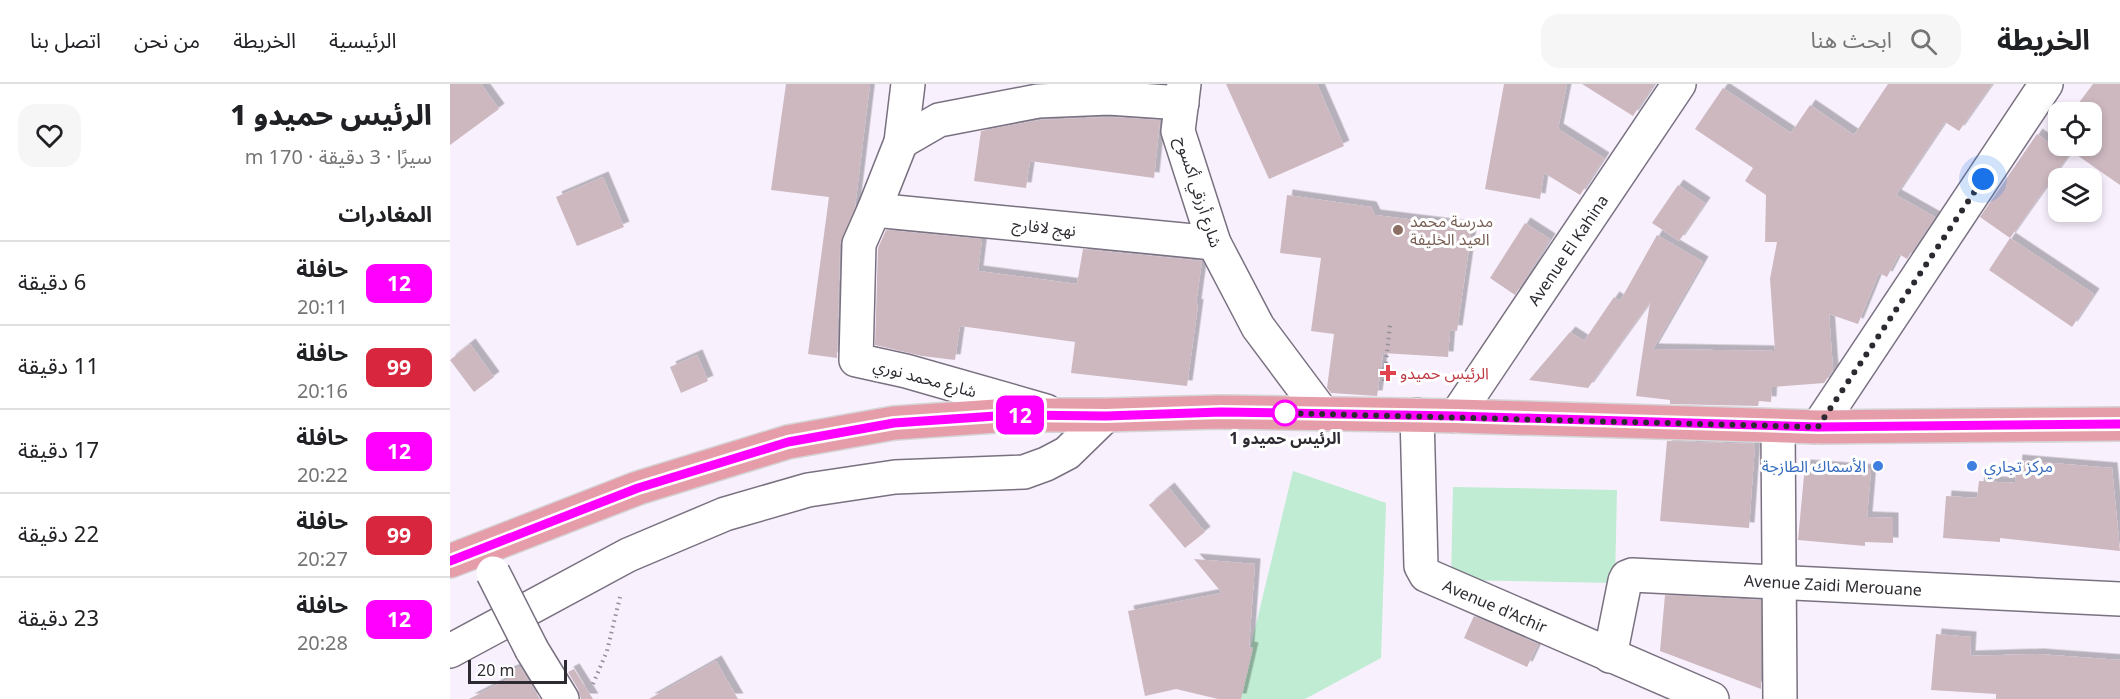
<!DOCTYPE html>
<html lang="ar">
<head>
<meta charset="utf-8">
<style>
  body { margin:0; font-family:"Noto Sans","Noto Sans Arabic",sans-serif; background:#f6f6f6; color:#202124; direction:rtl; height:100vh; display:flex; flex-direction:column; font-size:22px; white-space:nowrap }
  * { box-sizing:border-box; margin:0 }
  p { font-size:20px; color:#757577 }
  .icon { flex:none; width:33px; height:33px; fill:none; stroke:currentColor; stroke-width:2; stroke-linecap:round; stroke-linejoin:round }
  .map { position:relative; flex:1; overflow:hidden; direction:ltr }
  .drawer { display:flex; flex-direction:column; background:#fff; width:450px }
  .drawer>* { flex:none }
  .badge { padding:0 12px; border-radius:9px; font-size:21px; line-height:39px }
  .fabs { position:absolute; left:1598px; top:18px; display:grid; gap:12px }
  .fabs a { display:grid; place-items:center; width:54px; height:54px; border-radius:12px; background:#fff; box-shadow:0 3px 9px #0003; font-size:30px }
  .scale { position:absolute; left:18px; bottom:15px; width:99px; box-sizing:border-box; padding-left:6px; border:3px solid #2e2a31; border-top:0; font-size:16px; line-height:21px; white-space:nowrap; color:#2e2a31; -webkit-text-stroke:4px #fff; paint-order:stroke }
  .you { position:absolute; width:30px; height:30px; margin:-15px; border:4px solid #fff; border-radius:50%; background:#1a73e8; box-shadow:0 0 0 9px #1a73e833 }
  .map>.badge { position:absolute; translate:-50% -50%; box-shadow:0 0 0 3px #fff }
  h2 { padding:0 18px; font-size:22px; line-height:54px }
  .round { display:grid; place-items:center; flex:none; width:63px; height:63px; border-radius:18px; background:#f6f6f6 }
  .headline { display:flex; align-items:center; justify-content:space-between; height:102px; padding:0 18px }
  h1 { font-size:28px; font-weight:800; line-height:45px }
  ul { padding:0; list-style:none }
  li { display:flex; align-items:center; gap:18px; height:84px; padding:0 18px; border-top:2px solid #e0e0e0 }
  li div { flex:1 }
  li b { display:block; font-size:22px }
  li em { font-style:normal }
  li .badge { min-width:66px; font-weight:700; text-align:center }
  header { display:flex; align-items:center; gap:36px; box-sizing:border-box; height:84px; padding:0 30px; background:#fff; border-bottom:2px solid #e0e0e0 }
  header strong { font-size:28px }
  nav { display:flex; gap:33px; margin-inline-start:auto; font-size:21px }
  .search { width:420px; height:54px; background:#f6f6f6; display:flex; align-items:center; gap:15px; box-sizing:border-box; padding:0 21px; border-radius:18px; color:#757577; font-size:22px }
  main { display:flex; flex:1; min-height:0 }
  .map>svg:first-child { display:block }
  .green { fill:#bfecd2 }
  .building { fill:#cdb8c0; filter:url(#shadow) }
  .lines { fill:none; stroke-linecap:round; stroke-linejoin:round }
  .minor-casing { stroke:#7a7180; stroke-width:36 }
  .tertiary-casing { stroke:#7a7180; stroke-width:36 }
  .primary-casing { stroke:#d5d4d6; stroke-width:36 }
  .path { stroke:#958f99; stroke-width:4; stroke-dasharray:1.5 4.5; stroke-linecap:butt }
  .minor { stroke:#fff; stroke-width:33 }
  .tertiary { stroke:#fff; stroke-width:33 }
  .primary { stroke:#e59ea9; stroke-width:33 }
  .minor-bridge-casing { stroke:#7a7180; stroke-width:36; stroke-linecap:butt }
  .minor-bridge { stroke:#fff; stroke-width:33 }
  .line-casing { stroke:#fff; stroke-width:14 }
  .line { stroke:#f0f; stroke-width:9 }
  .walk { stroke:#2e2a31; stroke-width:6; stroke-dasharray:0 10.8 }
  .education-dot { fill:#8d6e63; stroke:#fff; stroke-width:2 }
  .health-dot { fill:#e0444e; stroke:#fff; stroke-width:2 }
  .stop-dot { fill:#fff; stroke:#f0f; stroke-width:3 }
  .shop-dot { fill:#3f7fe0; stroke:#fff; stroke-width:2 }
  .labels { text-anchor:middle; dominant-baseline:central; stroke-width:6; stroke-linejoin:round; paint-order:stroke }
  .street-label { font-size:16px; fill:#2e2a31; stroke:#fff }
  .education-label { font-size:16px; fill:#785e54; stroke:#fff; text-anchor:start }
  .health-label { font-size:16px; fill:#be3a42; stroke:#fff; text-anchor:start }
  .stop-label { font-size:16px; font-weight:bold; fill:#2e2a31; stroke:#fff }
  .shop-label { font-size:16px; fill:#366cbe; stroke:#fff; text-anchor:end }
</style>
</head>
<body>
<header>
<strong>الخريطة</strong>
<div class="search"><svg class="icon" aria-label="search" viewBox="0 0 24 24"><circle cx="10" cy="10" r="6"/><path d="M15 15l6 6"/></svg>ابحث هنا</div>
<nav><a>الرئيسية</a><a>الخريطة</a><a>من نحن</a><a>اتصل بنا</a></nav>
</header>
<main>
<div class="map">
<svg width="1670" height="615" viewBox="0 0 1670 615">
  <defs>
    <filter id="shadow"><feDropShadow dx="5.5" dy="-5.5" stdDeviation="0" flood-color="#0004"/></filter>
  </defs>
  <rect width="100%" height="100%" fill="#f8f0fd"/>
  <g class="green">
    <polygon points="843,387 936,419 931,574 855,615 788,615"/>
    <polygon points="1003,403 1167,406 1165,499 1001,496"/>
  </g>
  <g class="building">
    <polygon points="0,0 31,0 49,25 0,61"/>
    <polygon points="336,0 420,0 405,123 390,160 387,274 358,270 379,113 321,106"/>
    <polygon points="776,0 867,0 894,62 819,95"/>
    <polygon points="1054,0 1117,0 1108,45 1154,74 1130,111 1094,89 1090,115 1035,105"/>
    <polygon points="1132,0 1204,0 1183,32"/>
    <polygon points="1438,0 1542,0 1509,47 1495,38 1446,111 1485,133 1457,175 1449,170 1437,193 1429,189 1408,240 1379,230 1383,286 1374,299 1322,303 1321,318 1309,317 1308,322 1220,320 1220,316 1186,312 1200,218 1138,304 1079,296 1120,248 1134,257 1164,213 1170,217 1207,151 1253,178 1203,265 1325,267 1320,195 1327,158 1315,158 1316,111 1295,97 1303,84 1245,45 1273,4 1341,49 1360,21 1404,51"/>
    <polygon points="1643,0 1670,0 1670,101 1614,62 1641,62 1641,28 1622,28"/>
    <polygon points="659,33 710,36 704,94 580,77 576,104 524,97 531,47 590,36"/>
    <polygon points="1587,50 1618,72 1560,154 1530,133"/>
    <polygon points="153,93 174,143 127,162 106,113"/>
    <polygon points="1228,101 1255,119 1229,157 1202,139"/>
    <polygon points="837,111 921,123 925,131 1022,143 1007,247 1000,246 998,273 933,269 927,312 881,309 877,304 884,250 861,247 871,174 830,169"/>
    <polygon points="1075,139 1100,155 1065,211 1040,194"/>
    <polygon points="436,146 532,155 528,187 627,200 633,165 752,177 746,220 748,221 737,302 621,289 625,258 510,242 505,276 472,272 425,261 428,164"/>
    <polygon points="1560,154 1644,210 1622,243 1539,186"/>
    <polygon points="20,260 44,293 24,308 0,276"/>
    <polygon points="247,271 258,297 231,309 220,283"/>
    <polygon points="1217,357 1305,360 1299,444 1210,437"/>
    <polygon points="1567,376 1662,384 1670,467 1550,454 1550,458 1493,454 1496,412 1527,414 1529,397 1565,399"/>
    <polygon points="1355,381 1421,386 1417,433 1443,434 1443,459 1415,458 1415,462 1348,456"/>
    <polygon points="719,404 755,448 735,464 699,421"/>
    <polygon points="744,475 805,480 799,563 803,564 791,615 768,615 726,605 695,612 678,527 772,509"/>
    <polygon points="1215,511 1311,516 1311,605 1210,567"/>
    <polygon points="1024,532 1088,560 1077,583 1014,554"/>
    <polygon points="1486,550 1521,553 1520,572 1588,570 1670,576 1670,615 1546,615 1546,610 1481,606"/>
    <polygon points="266,577 288,615 199,615"/>
    <polygon points="70,583 90,615 19,615 60,594 58,588"/>
    <polygon points="124,585 143,615 131,615 128,605 118,588"/>
  </g>
  <g class="lines">
    <defs>
      <g id="minor">
        <polyline points="458,0 451,58 424,126 409,160 406,276 456,287 596,327"/>
        <polyline points="734,0 728,47 764,159 808,243 873,330"/>
        <polyline points="451,58 489,36 588,17 659,14 732,19"/>
        <polyline points="424,126 764,159"/>
        <polyline points="967,331 971,482 976,491 1262,615"/>
        <polyline points="1006,332 1229,0"/>
        <polyline points="1328,342 1330,615"/>
        <polyline points="82,566 112,615"/>
        <polyline points="0,567 178,471 275,430 358,406 445,393 574,388 596,380 617,369 656,331"/>
        <polyline points="1160,572 1175,497 1177,493 1182,491 1670,515"/>
      </g>
      <polyline id="tertiary" points="1368,343 1596,0"/>
      <polyline id="primary" points="0,477 188,404 338,358 444,339 560,331 656,331 771,328 1006,332 1368,343 1670,340"/>
    </defs>
    <use href="#minor" class="minor-casing"/>
    <use href="#tertiary" class="tertiary-casing"/>
    <use href="#primary" class="primary-casing"/>
    <g class="path">
      <polyline points="934,297 940,241"/>
      <polyline points="143,600 157,567 170,513"/>
    </g>
    <use href="#minor" class="minor"/>
    <use href="#tertiary" class="tertiary"/>
    <use href="#primary" class="primary"/>
    <defs>
      <polyline id="minor-bridge" points="43,489 82,566"/>
    </defs>
    <use href="#minor-bridge" class="minor-bridge-casing"/>
    <use href="#minor-bridge" class="minor-bridge"/>
  </g>
  <g class="lines">
    <defs>
      <polyline id="line" points="0,477 188,404 338,358 444,339 560,331 656,332 771,328 1006,332 1368,343 1670,340"/>
    </defs>
    <use href="#line" class="line-casing"/>
    <use href="#line" class="line"/>
    <polyline class="walk" points="835,329 832,329 1368,343 1533,95"/>
  </g>
  <circle class="education-dot" cx="948" cy="146" r="6"/>
  <path class="health-dot" d="M935 280h6v6h6v6h-6v6h-6v-6h-6v-6h6z"/>
  <circle class="stop-dot" cx="835" cy="329" r="12"/>
  <g class="shop-dot">
    <circle cx="1428" cy="382" r="6"/>
    <circle cx="1522" cy="382" r="6"/>
  </g>
  <g class="labels">
    <g class="street-label">
      <text transform="translate(749 108) rotate(72)">شارع أرزقي أكسوح</text>
      <text transform="translate(594 143) rotate(6)">نهج لافارج</text>
      <text transform="translate(1118 166) rotate(-56)">Avenue El Kahina</text>
      <text transform="translate(475 294) rotate(15)">شارع محمد نوري</text>
      <text transform="translate(1383 501) rotate(3)">Avenue Zaidi Merouane</text>
      <text transform="translate(1045 522) rotate(23)">Avenue d'Achir</text>
    </g>
    <g class="education-label">
      <text x="960" y="137">مدرسة محمد<tspan x="960" dy="18">العيد الخليفة</tspan></text>
    </g>
    <g class="health-label">
      <text x="950" y="289">الرئيس حميدو</text>
    </g>
    <g class="stop-label">
      <text x="835" y="354">الرئيس حميدو 1</text>
    </g>
    <g class="shop-label">
      <text x="1416" y="382">الأسماك الطازجة</text>
      <text x="1534" y="382" text-anchor="start">مركز تجاري</text>
    </g>
  </g>
</svg>
<div class="fabs">
<a><svg class="icon" aria-label="locate" viewBox="0 0 24 24"><circle cx="12" cy="12" r="6"/><path d="M12 2v4M12 18v4M2 12h4M18 12h4"/></svg></a>
<a><svg class="icon" aria-label="layers" viewBox="0 0 24 24"><path d="M12 4l9 5-9 5-9-5zM3 14l9 5 9-5"/></svg></a>
</div>
<div class="scale">20 m</div>
<div class="you" style="left:1533px;top:95px"></div>
<b class="badge" style="left:570px;top:331px;background:#f0f;color:#fff">12</b>
</div>
<section class="drawer">
<div class="headline"><div><h1>الرئيس حميدو 1</h1><p>سيرًا · 3 دقيقة · 170 m</p></div><a class="round"><svg class="icon" aria-label="heart" viewBox="0 0 24 24"><path d="M12 20l-8-8c-3-5 5-10 8-4 3-6 11-1 8 4z"/></svg></a></div>
<h2>المغادرات</h2>
<ul>
<li><span class="badge" style="background:#f0f;color:#fff">12</span><div><b>حافلة</b><p>20:11</p></div><em>6 دقيقة</em></li>
<li><span class="badge" style="background:#d7263d;color:#fff">99</span><div><b>حافلة</b><p>20:16</p></div><em>11 دقيقة</em></li>
<li><span class="badge" style="background:#f0f;color:#fff">12</span><div><b>حافلة</b><p>20:22</p></div><em>17 دقيقة</em></li>
<li><span class="badge" style="background:#d7263d;color:#fff">99</span><div><b>حافلة</b><p>20:27</p></div><em>22 دقيقة</em></li>
<li><span class="badge" style="background:#f0f;color:#fff">12</span><div><b>حافلة</b><p>20:28</p></div><em>23 دقيقة</em></li>
</ul>
</section>
</main>
</body>
</html>
